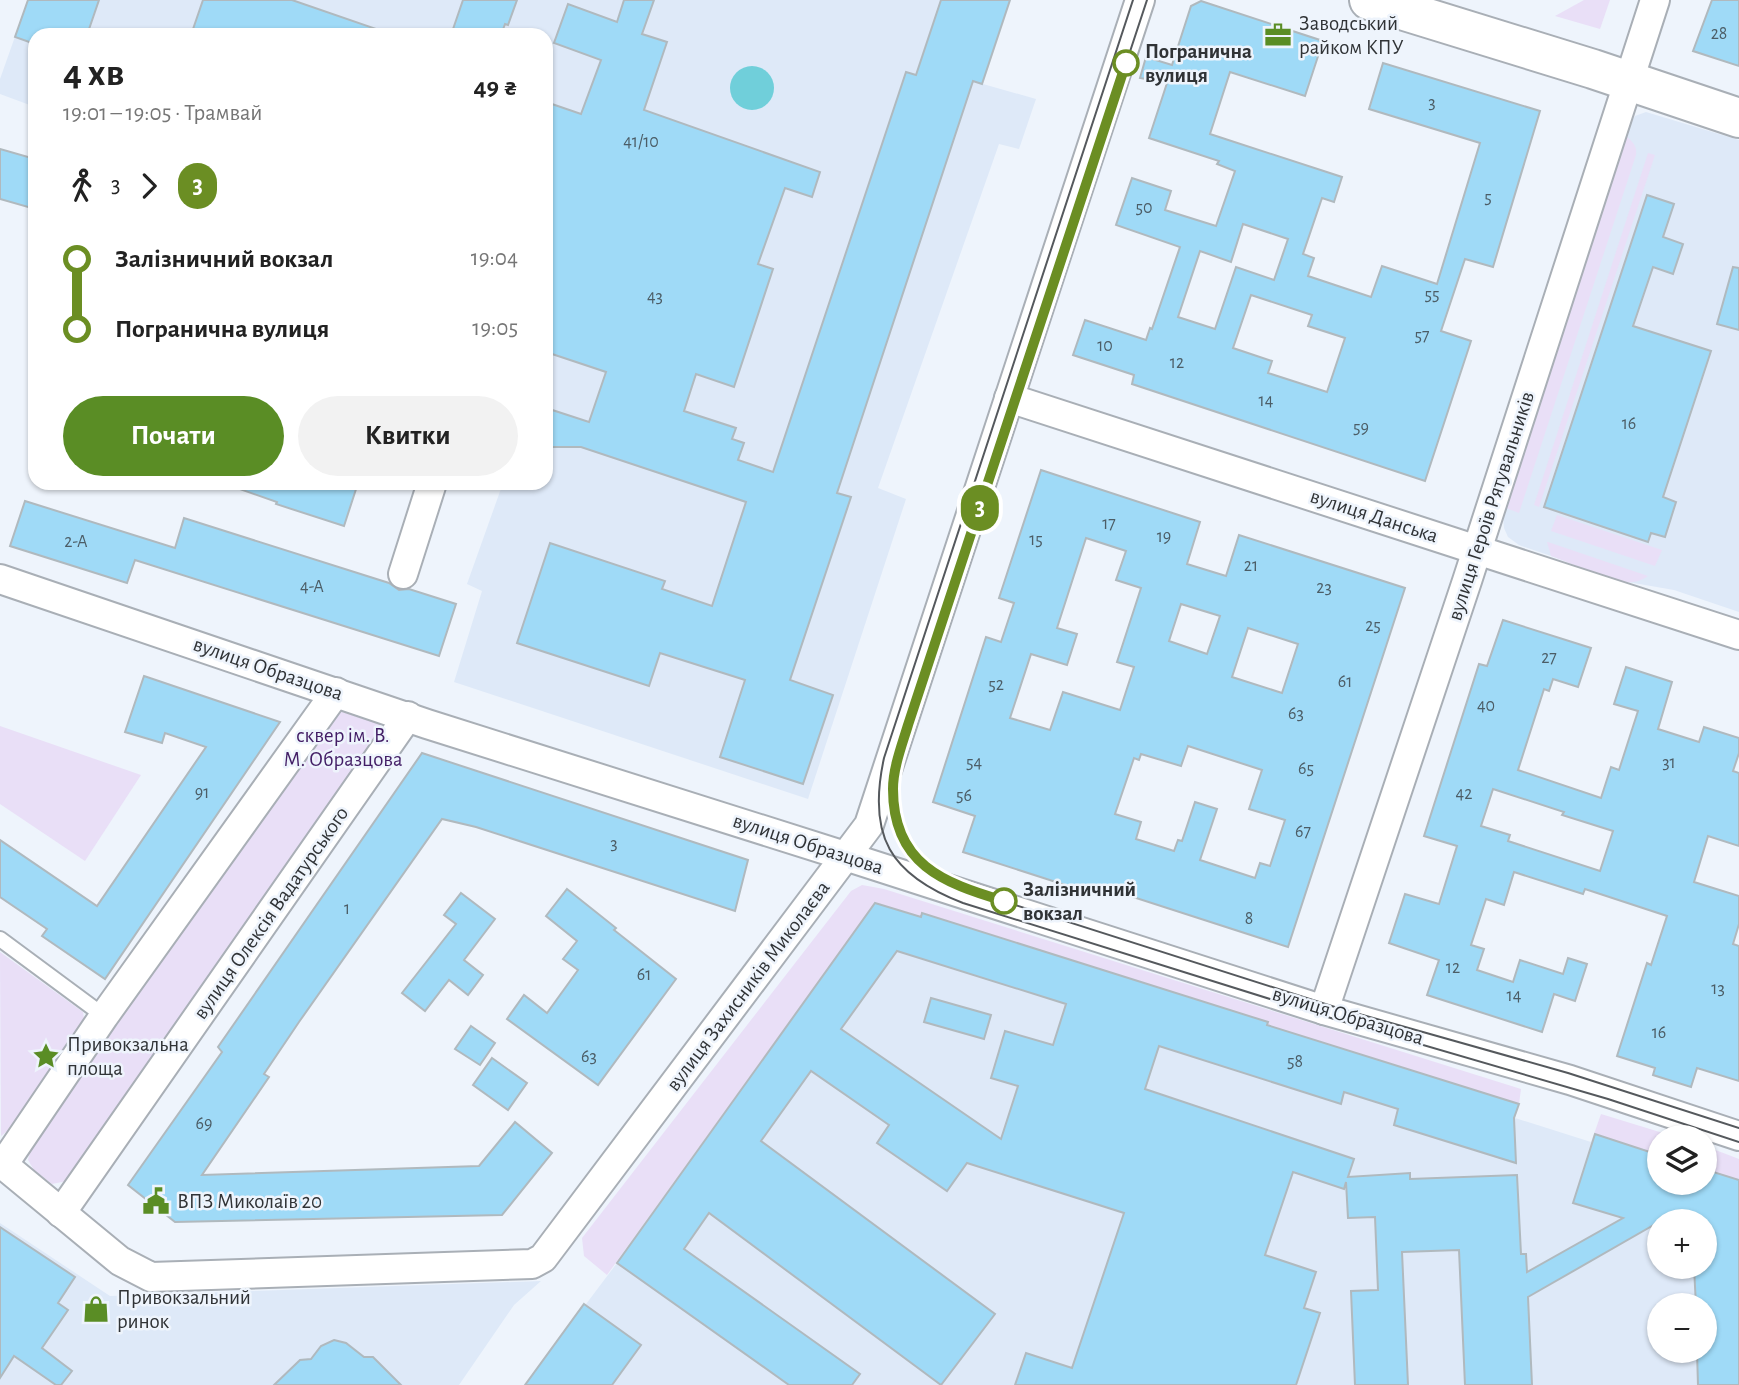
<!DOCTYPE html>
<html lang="uk">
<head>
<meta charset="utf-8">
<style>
  body { margin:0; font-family:"Alegreya Sans",sans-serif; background:#f2f2f2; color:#222; height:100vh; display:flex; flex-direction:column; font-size:26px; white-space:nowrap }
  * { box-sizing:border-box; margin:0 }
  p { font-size:23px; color:#767676 }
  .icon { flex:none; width:38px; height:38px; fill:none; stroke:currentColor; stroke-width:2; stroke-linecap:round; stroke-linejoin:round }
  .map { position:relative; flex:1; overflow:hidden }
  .details { position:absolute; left:28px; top:28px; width:525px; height:462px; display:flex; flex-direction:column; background:#fff; border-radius:21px; box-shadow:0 2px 5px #0004 }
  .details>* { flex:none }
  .badge { padding:0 14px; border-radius:23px; font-size:24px; line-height:46px }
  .fabs { position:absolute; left:1647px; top:1125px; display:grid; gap:14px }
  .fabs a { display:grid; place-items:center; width:70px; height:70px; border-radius:50%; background:#fff; box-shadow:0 2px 5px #0004; font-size:35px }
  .map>.badge { position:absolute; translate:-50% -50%; box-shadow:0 0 0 4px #fff }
  .legs { display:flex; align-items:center; gap:10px; height:77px; padding:0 35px; font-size:23px }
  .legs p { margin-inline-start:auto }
  .head { display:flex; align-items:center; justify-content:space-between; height:119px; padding:0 35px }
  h1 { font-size:38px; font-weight:700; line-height:52px }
  .primary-button { display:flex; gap:14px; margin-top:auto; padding:14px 35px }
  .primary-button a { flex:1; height:80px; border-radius:42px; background:#5a8d25; color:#fff; font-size:28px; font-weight:700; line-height:80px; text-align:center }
  .primary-button a+a { background:#f2f2f2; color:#222 }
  ul { padding:0 35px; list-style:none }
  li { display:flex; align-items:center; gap:24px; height:70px; font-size:26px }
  li i { display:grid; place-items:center; width:10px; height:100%; margin:0 9px; background:currentColor }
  li i::after { content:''; width:18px; height:18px; margin:-9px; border:5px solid; border-radius:50%; background:#fff }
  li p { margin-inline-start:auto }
  li:first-child i { background:linear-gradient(#0000 50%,currentColor 0) }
  li:last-child i { background:linear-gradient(currentColor 50%,#0000 0) }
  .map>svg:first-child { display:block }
  .built { fill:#dee9f8; fill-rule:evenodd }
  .green { fill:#e9dff7 }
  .water { fill:#70cfda }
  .building { fill:#9fdaf7; stroke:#b0b9be; stroke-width:2; fill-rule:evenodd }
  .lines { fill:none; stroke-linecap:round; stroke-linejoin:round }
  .service-casing { stroke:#a9afb6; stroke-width:18 }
  .minor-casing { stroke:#a9afb6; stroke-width:32 }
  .secondary-casing { stroke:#a9afb6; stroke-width:42 }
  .service { stroke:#fff; stroke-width:14 }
  .minor { stroke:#fff; stroke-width:28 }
  .secondary { stroke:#fff; stroke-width:38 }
  .tram { stroke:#55595d; stroke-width:2 }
  .line-1-casing { stroke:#fff; stroke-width:16 }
  .line-1 { stroke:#6b8e23; stroke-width:10 }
  .stop-1-dot { fill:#fff; stroke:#6b8e23; stroke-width:3.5 }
  .labels { text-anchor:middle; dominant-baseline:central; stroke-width:5; stroke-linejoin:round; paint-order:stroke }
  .number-label { font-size:18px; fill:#4c5d66 }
  .poi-label { font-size:21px; fill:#303336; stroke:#eef4fc; text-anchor:start }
  .stop-label { font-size:21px; font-weight:bold; fill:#303336; stroke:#eef4fc; text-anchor:start }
  .street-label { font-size:21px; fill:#303336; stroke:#eef4fc }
  .park-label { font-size:21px; fill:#421d65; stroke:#eef4fc }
</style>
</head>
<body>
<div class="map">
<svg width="1739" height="1385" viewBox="0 0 1739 1385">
  <rect width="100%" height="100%" fill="#eef4fc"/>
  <g class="built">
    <polygon points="28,0 1010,0 983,84 1036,99 1019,149 999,144 878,488 906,499 808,799 454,682 482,591 467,584 503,483 546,483 546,35 35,35 35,107 0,94 0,79"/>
    <polygon points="1646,112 1739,140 1739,612 1674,590 1628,582 1519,545 1508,537 1504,528 1503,516 1631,123 1635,116"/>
    <path d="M 875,903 L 921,917 L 922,913 L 1268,1022 L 1266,1029 L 1298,1034 L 1519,1104 L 1515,1118 L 1591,1142 L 1594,1134 L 1659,1155 L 1659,1183 L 1704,1183 L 1705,1169 L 1739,1180 L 1739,1385 L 525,1385 L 617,1263 ZM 1659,1222 L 1704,1222 L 1704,1267 L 1659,1267 ZM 1659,1306 L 1704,1306 L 1704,1351 L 1659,1351 Z"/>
    <polygon points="0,1223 110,1296 541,1281 514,1305 459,1385 0,1385"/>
  </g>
  <g class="green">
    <polygon points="1584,0 1610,0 1600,29 1555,16"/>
    <path d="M 1626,136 C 1633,142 1637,146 1636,155 L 1519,513 L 1506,508 Z"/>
    <polygon points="1648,153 1655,155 1539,507 1534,505"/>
    <polygon points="1557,515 1662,550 1655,566 1551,531"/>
    <path d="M 1547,542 L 1548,542 L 1648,576 C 1642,580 1635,583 1627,582 C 1605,579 1573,564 1551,556 Z"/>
    <polygon points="339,711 380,724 383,732 72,1180 52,1184 34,1170 28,1160 32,1141"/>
    <polygon points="0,726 141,775 85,861 0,804"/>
    <polygon points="862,885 884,889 1521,1089 1519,1104 1298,1035 1266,1029 1268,1022 923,913 921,917 875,903 607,1275 584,1256 582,1238 851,891"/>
    <polygon points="0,952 83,1012 85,1025 15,1125 1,1136"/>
    <polygon points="1601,1114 1676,1137 1659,1138 1659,1155 1594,1134"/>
    <polygon points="1705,1146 1739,1159 1739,1180 1705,1169"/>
  </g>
  <circle class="water" cx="752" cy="88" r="22"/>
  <g class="building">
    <polygon points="28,0 99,0 87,35 35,35 35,44 15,37"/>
    <polygon points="203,0 292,0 385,32 384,35 191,35"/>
    <polygon points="463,0 517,0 508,25 505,24 501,35 451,35"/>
    <polygon points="624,0 654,0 642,34 667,42 644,110 820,172 812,197 785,188 758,264 773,269 734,387 696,374 684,411 736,428 732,439 744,443 738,460 773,472 906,72 916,75 941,0 1010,0 982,84 973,81 837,493 851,497 790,680 833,695 803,784 720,757 745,680 660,653 649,686 517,643 550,543 665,581 662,589 712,606 746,502 581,447 546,447 546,408 589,422 606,372 546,352 546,102 581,114 601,60 554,43 568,4 617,22"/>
    <polygon points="1712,0 1739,0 1739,66 1693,51"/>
    <path d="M 1201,1 L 1323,41 L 1305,96 L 1230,72 L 1210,134 L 1342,177 L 1334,202 L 1322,198 L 1303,254 L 1314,258 L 1308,276 L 1371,297 L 1382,266 L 1437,284 L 1480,143 L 1369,109 L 1383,63 L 1540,111 L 1493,267 L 1465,259 L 1441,331 L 1471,341 L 1425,481 L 1132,384 L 1134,375 L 1073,355 L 1085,320 L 1146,340 L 1150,328 L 1152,329 L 1180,247 L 1116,225 L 1132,178 L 1171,191 L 1165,210 L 1216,226 L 1235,171 L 1217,164 L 1219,161 L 1149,138 L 1167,83 L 1140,78 L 1146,57 L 1172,65 L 1191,6 ZM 1243,224 L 1288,239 L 1274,280 L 1236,267 L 1215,329 L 1178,317 L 1200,251 L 1231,262 ZM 1251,295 L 1312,315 L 1308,326 L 1345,338 L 1327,392 L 1268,373 L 1272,361 L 1233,348 Z"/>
    <polygon points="0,149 35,159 35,209 0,199"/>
    <polygon points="1647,195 1674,204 1663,237 1683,244 1673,274 1653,267 1633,326 1711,351 1663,497 1676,502 1665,537 1651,533 1648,542 1544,507"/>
    <polygon points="1733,267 1739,268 1739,330 1717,324"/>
    <path d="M 1041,470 L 1200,522 L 1187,564 L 1226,576 L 1239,535 L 1405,588 L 1288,947 L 1096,885 L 1093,894 L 963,852 L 975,816 L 933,802 L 986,637 L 1001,642 L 1014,603 L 999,598 ZM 1086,538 L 1126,551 L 1116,580 L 1141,588 L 1117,662 L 1134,667 L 1120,710 L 1063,692 L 1050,730 L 1010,718 L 1031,654 L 1067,665 L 1077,634 L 1057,628 ZM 1181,604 L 1220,616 L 1207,654 L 1169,641 ZM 1248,628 L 1298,644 L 1282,693 L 1232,677 ZM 1188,746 L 1262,770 L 1249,809 L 1285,820 L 1270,866 L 1260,863 L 1255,878 L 1200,860 L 1217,809 L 1195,802 L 1182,841 L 1178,840 L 1174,851 L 1136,839 L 1141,822 L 1115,814 L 1134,758 L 1139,760 L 1141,754 L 1181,766 Z"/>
    <polygon points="232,483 358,483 344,526 276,504 277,502 231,486"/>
    <polygon points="25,501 175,548 184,518 389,583 399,590 409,589 456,604 439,656 135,560 127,583 10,546"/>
    <path d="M 1503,620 L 1591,648 L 1578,687 L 1553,679 L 1549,691 L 1544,689 L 1518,770 L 1601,798 L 1611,767 L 1619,770 L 1638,711 L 1614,704 L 1626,667 L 1672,682 L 1658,729 L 1699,742 L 1704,727 L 1739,738 L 1739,753 L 1733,771 L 1739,773 L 1739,846 L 1708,836 L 1694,882 L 1739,896 L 1739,924 L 1733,944 L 1739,946 L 1739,1081 L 1697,1068 L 1691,1087 L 1653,1075 L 1655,1068 L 1617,1056 L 1647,963 L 1651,965 L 1667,916 L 1585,889 L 1583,894 L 1514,872 L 1504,905 L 1486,899 L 1471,945 L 1484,949 L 1477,970 L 1513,982 L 1520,960 L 1563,974 L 1568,958 L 1587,964 L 1575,1001 L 1554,994 L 1542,1032 L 1427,995 L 1439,960 L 1389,943 L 1405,894 L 1439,904 L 1457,846 L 1424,836 L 1479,664 L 1487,666 ZM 1493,789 L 1564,812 L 1562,815 L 1613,831 L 1600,871 L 1508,841 L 1510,835 L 1481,826 Z"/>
    <polygon points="144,676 280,722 105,979 42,936 47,929 0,897 0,840 97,906 206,747 165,733 162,743 125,732"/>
    <polygon points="422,753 748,860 735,911 476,827 442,819 299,1022 264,1074 269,1077 202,1175 479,1166 515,1122 552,1153 502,1215 175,1222 128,1185 222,1052 218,1047"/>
    <polygon points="567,889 616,928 614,930 676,979 598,1085 507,1019 524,995 547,1013 578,970 563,959 577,941 546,916"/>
    <polygon points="461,893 495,919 464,960 483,975 468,995 449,980 425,1011 402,993 456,924 444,915"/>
    <path d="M 875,903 L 921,917 L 922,913 L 1268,1022 L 1267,1025 L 1519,1104 L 1514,1118 L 1516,1163 L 1394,1125 L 1398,1109 L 1344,1092 L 1341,1104 L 1159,1046 L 1145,1089 L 1354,1159 L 1348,1177 L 1410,1173 L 1410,1179 L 1517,1175 L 1521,1254 L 1526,1254 L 1527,1272 L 1623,1218 L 1573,1203 L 1595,1134 L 1659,1155 L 1659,1183 L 1704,1183 L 1704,1169 L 1739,1180 L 1739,1385 L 1698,1385 L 1697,1351 L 1704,1351 L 1704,1306 L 1696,1306 L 1694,1267 L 1704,1267 L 1704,1222 L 1659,1222 L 1528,1297 L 1532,1385 L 1465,1385 L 1459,1250 L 1402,1252 L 1408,1385 L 1355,1385 L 1351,1291 L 1378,1290 L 1375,1217 L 1348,1218 L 1346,1182 L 1344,1189 L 1293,1172 L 1265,1255 L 1316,1272 L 1304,1308 L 1320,1313 L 1296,1385 L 1015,1385 L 1026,1353 L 1072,1368 L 1124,1213 L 967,1163 L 947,1191 L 877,1143 L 889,1125 L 811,1071 L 761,1141 L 995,1314 L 941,1385 L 709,1213 L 684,1249 L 860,1374 L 852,1385 L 789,1385 L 617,1263 ZM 897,951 L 1066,1004 L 1053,1045 L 1005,1031 L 991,1078 L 1018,1086 L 1001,1139 L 841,1029 Z"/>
    <polygon points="931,998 991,1015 984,1039 924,1022"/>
    <polygon points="471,1026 495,1043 480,1065 455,1049"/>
    <polygon points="492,1058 527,1083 508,1110 473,1085"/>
    <polygon points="0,1227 75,1277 58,1303 68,1310 42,1348 72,1371 61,1385 56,1385 14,1356 0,1378"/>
    <polygon points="584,1304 641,1345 612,1385 525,1385"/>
    <polygon points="334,1340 346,1343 364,1357 373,1357 401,1385 274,1385 300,1360 311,1359 321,1346"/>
  </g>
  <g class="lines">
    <defs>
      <polyline id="service" points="0,939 104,1016"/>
      <g id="minor">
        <polyline points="1009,398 1739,635"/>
        <polyline points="403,574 432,483"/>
        <polyline points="0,579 427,724 845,856 1324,1010 1570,1080 1739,1136"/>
        <polyline points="1324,1010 1467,581 1655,0"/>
        <polyline points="0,1162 120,1261 151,1277 532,1264 543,1258 869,825 1140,0"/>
        <polyline points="3,1165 104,1016 336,692"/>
        <polyline points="61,1213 408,716"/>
      </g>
      <polyline id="secondary" points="1369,0 1593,69 1739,118"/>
    </defs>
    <use href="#service" class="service-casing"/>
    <use href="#minor" class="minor-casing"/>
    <use href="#secondary" class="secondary-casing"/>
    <use href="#service" class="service"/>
    <use href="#minor" class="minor"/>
    <use href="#secondary" class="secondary"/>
    <g class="tram">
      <path d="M 1133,0 L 884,758 C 867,836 890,875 963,903 L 1334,1019 L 1608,1099 L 1739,1142"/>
      <path d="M 1147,0 L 908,725 C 903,744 896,764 894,784 C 889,833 917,868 959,887 L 1338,1008 L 1568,1073 L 1739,1128"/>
    </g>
  </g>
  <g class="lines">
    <defs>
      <path id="line-1" d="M 1004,901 C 943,883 893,864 893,789 C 893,768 902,745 908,725 L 1126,63"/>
    </defs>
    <use href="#line-1" class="line-1-casing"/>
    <use href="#line-1" class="line-1"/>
  </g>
  <defs>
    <symbol id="office-bare" viewBox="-9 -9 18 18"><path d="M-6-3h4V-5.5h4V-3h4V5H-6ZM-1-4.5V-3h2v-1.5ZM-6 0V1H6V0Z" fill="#5a8d25" stroke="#eef4fc" stroke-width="2.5" paint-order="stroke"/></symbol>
    <symbol id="sight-bare" viewBox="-9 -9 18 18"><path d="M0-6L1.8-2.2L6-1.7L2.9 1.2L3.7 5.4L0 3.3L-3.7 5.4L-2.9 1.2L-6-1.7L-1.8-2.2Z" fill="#5a8d25" stroke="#eef4fc" stroke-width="2.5" paint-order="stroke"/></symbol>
    <symbol id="civic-bare" viewBox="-9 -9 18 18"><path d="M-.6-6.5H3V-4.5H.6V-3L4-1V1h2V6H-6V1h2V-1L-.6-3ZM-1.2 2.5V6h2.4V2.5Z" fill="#5a8d25" stroke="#eef4fc" stroke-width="2.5" paint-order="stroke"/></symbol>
    <symbol id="shop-bare" viewBox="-9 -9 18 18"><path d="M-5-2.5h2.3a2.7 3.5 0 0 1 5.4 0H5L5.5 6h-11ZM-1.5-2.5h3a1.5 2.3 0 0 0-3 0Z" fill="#5a8d25" stroke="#eef4fc" stroke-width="2.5" paint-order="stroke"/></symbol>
  </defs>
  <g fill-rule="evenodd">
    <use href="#office-bare" x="1259" y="16" width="38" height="38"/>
    <use href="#sight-bare" x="27" y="1037" width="38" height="38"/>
    <use href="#civic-bare" x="137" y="1182" width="38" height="38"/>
    <use href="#shop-bare" x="77" y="1290" width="38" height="38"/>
  </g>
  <g class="stop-1-dot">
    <circle cx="1126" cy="63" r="12"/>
    <circle cx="1004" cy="901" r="12"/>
  </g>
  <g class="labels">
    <g class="number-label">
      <text x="1719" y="34">28</text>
      <text x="1432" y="103">3</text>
      <text x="641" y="142">41/10</text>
      <text x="1488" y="198">5</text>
      <text x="1144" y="208">50</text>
      <text x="1432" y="295">55</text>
      <text x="655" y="297">43</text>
      <text x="1422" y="336">57</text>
      <text x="1105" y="346">10</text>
      <text x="1177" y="363">12</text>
      <text x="1266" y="401">14</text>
      <text x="1629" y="424">16</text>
      <text x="1361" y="428">59</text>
      <text x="1109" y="524">17</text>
      <text x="1164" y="537">19</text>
      <text x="1036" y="540">15</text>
      <text x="76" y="542">2-А</text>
      <text x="1251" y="566">21</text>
      <text x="312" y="587">4-А</text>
      <text x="1324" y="588">23</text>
      <text x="1373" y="626">25</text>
      <text x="1549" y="658">27</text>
      <text x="1345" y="682">61</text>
      <text x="996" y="685">52</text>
      <text x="1486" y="706">40</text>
      <text x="1296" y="714">63</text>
      <text x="974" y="763">54</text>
      <text x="1669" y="763">31</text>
      <text x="1306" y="769">65</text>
      <text x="202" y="793">91</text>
      <text x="1464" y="794">42</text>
      <text x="964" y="796">56</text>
      <text x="1303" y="832">67</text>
      <text x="614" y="844">3</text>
      <text x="347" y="909">1</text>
      <text x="1249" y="919">8</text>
      <text x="1453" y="968">12</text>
      <text x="644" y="975">61</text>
      <text x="1718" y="989">13</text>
      <text x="1514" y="996">14</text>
      <text x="1659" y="1033">16</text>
      <text x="589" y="1057">63</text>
      <text x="1295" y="1062">58</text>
      <text x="204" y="1124">69</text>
    </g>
    <g class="poi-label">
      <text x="1299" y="23">Заводський<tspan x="1299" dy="24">райком КПУ</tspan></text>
      <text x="67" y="1044">Привокзальна<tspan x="67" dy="24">площа</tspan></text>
      <text x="177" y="1201">ВПЗ Миколаїв 20</text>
      <text x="117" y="1297">Привокзальний<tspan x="117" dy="24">ринок</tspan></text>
    </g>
    <g class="stop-label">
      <text x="1145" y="51">Погранична<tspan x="1145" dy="24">вулиця</tspan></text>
      <text x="1023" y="889">Залізничний<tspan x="1023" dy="24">вокзал</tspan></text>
    </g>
    <g class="street-label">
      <text transform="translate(1491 506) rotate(-72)">вулиця Героїв Рятувальників</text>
      <text transform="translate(1374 516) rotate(18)">вулиця Данська</text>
      <text transform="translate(268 669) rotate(19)">вулиця Образцова</text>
      <text transform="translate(808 844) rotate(18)">вулиця Образцова</text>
      <text transform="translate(271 913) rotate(-55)">вулиця Олексія Вадатурського</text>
      <text transform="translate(748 986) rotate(-53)">вулиця Захисників Миколаєва</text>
      <text transform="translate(1348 1016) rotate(17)">вулиця Образцова</text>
    </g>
    <g class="park-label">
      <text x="343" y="735">сквер ім. В.<tspan x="343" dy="24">М. Образцова</tspan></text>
    </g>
  </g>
</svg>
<div class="fabs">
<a><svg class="icon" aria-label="layers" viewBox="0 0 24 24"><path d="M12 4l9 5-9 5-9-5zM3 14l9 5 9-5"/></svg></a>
<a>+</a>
<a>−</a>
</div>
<b class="badge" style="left:980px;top:508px;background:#6b8e23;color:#fff">3</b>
<section class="details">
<div class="head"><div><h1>4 хв</h1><p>19:01 – 19:05 · Трамвай</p></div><b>49 ₴</b></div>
<div class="legs"><svg class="icon" aria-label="walk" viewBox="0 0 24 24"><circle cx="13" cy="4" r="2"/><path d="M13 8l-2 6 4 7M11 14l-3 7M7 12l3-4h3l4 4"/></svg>3<svg class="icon" aria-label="forward" viewBox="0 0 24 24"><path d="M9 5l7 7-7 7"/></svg><b class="badge" style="background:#6b8e23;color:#fff">3</b></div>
<ul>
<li><i style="color:#6b8e23"></i><b>Залізничний вокзал</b><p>19:04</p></li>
<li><i style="color:#6b8e23"></i><b>Погранична вулиця</b><p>19:05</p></li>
</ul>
<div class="primary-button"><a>Почати</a><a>Квитки</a></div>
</section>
</div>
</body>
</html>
